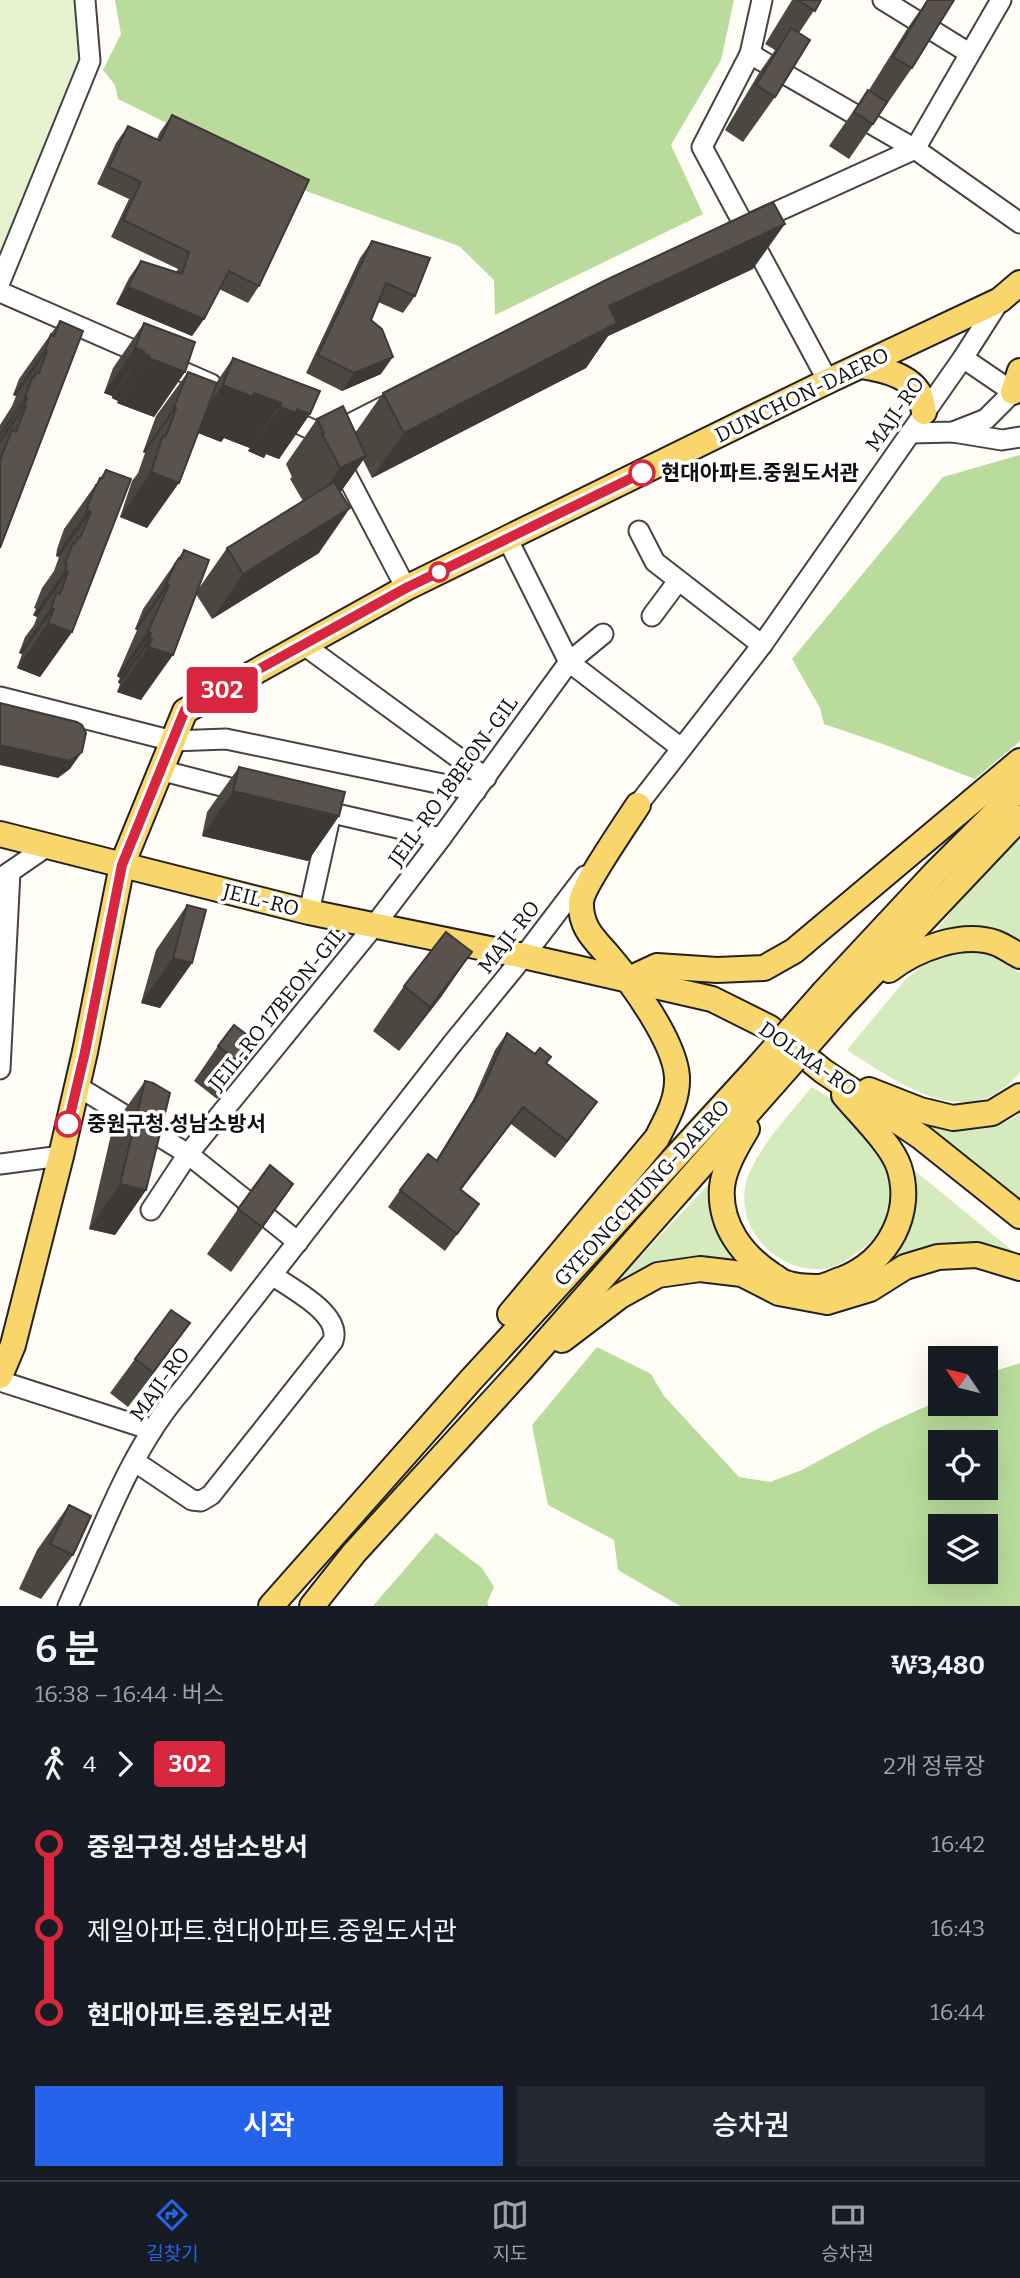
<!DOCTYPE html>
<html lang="ko">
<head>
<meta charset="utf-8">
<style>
  body { margin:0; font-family:Bitter,"Noto Sans KR",serif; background:#242831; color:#f1f3f6; height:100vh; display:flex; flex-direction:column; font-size:26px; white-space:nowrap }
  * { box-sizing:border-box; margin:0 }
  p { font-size:23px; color:#9ea1a6 }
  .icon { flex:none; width:38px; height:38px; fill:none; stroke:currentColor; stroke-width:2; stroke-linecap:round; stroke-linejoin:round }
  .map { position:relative; height:1606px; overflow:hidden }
  .sheet { display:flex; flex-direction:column; background:#171b24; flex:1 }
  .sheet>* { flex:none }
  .badge { padding:0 14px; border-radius:5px; font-size:24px; line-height:46px }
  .needle { width:46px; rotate:305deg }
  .fabs { position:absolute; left:928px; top:1346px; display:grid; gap:14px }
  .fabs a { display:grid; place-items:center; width:70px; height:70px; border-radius:0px; background:#171b24; box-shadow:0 7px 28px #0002; font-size:35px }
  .map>.badge { position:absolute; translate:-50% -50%; box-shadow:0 0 0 4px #fff }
  .legs { display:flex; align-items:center; gap:10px; height:77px; padding:0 35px; font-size:23px }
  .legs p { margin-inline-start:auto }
  .overview { display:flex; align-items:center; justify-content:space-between; height:119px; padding:0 35px }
  h1 { font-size:38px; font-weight:600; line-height:52px }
  .primary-button { display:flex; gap:14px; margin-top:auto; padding:14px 35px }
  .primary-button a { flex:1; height:80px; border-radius:0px; background:#2563eb; color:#fff; font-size:28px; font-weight:600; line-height:80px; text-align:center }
  .primary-button a+a { background:#242831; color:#f1f3f6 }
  ul { padding:0 35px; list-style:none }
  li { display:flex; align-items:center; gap:24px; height:84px; font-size:26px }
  li i { display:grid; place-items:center; width:10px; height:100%; margin:0 9px; background:currentColor }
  li i::after { content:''; width:18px; height:18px; margin:-9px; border:5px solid; border-radius:50%; background:#171b24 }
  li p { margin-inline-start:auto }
  li:first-child i { background:linear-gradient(#0000 50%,currentColor 0) }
  li:last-child i { background:linear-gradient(currentColor 50%,#0000 0) }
  .tab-bar { display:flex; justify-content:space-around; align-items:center; height:98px; border-top:2px solid #363941; background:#171b24; font-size:19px; color:#9ea1a6 }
  .tab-bar a { display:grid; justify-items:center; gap:4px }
  .tab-bar .selected { color:#2563eb }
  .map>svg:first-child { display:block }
  .green { fill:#d5ebbd }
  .forest { fill:#b9dc9c; fill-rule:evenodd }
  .pitch { fill:#e6f2cf }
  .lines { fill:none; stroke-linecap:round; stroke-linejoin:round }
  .minor-casing { stroke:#444; stroke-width:23 }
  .major-casing { stroke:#222; stroke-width:28 }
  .minor { stroke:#fff; stroke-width:19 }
  .major { stroke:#f9d66b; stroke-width:24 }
  .major-bridge-casing { stroke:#222; stroke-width:28; stroke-linecap:butt }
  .major-bridge { stroke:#f9d66b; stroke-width:24 }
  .wall { fill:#4d4742 }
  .shaded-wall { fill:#3f3936 }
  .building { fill:#5a524d; stroke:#3f3936; stroke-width:2 }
  .line-1-casing { stroke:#fff; stroke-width:16 }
  .line-1 { stroke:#d7263d; stroke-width:10 }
  .stop-1-dot { fill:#fff; stroke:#d7263d; stroke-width:3.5 }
  .labels { text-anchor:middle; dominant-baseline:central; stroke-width:7; stroke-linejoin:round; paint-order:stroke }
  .street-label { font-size:21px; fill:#111; stroke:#fff }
  .stop-label { font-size:21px; font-weight:bold; fill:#111; stroke:#fff; text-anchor:start }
</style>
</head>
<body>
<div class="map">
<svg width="1020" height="1606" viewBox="0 0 1020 1606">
  <rect width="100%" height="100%" fill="#fffdf5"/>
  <g class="green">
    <polygon points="1020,829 1020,947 932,937 985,867"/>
    <path d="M 962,948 L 989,951 L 1020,973 L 1020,1072 C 969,1136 899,1083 847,1050 L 905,980 L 930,959 Z"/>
    <path d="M 812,1087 L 853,1112 L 895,1163 C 894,1178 895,1197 891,1211 C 886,1225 873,1241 862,1249 C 851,1257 837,1268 824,1269 C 774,1273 729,1223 749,1174 C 762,1143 791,1112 812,1087 Z"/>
    <path d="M 1020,1113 L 1020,1202 L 923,1122 C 957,1130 990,1137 1020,1113 Z"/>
    <polygon points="903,1161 1020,1257 882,1272 893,1255"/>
    <polygon points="710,1183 710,1201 716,1232 744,1271 662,1268 613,1285"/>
  </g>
  <g class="forest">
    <polygon points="115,0 734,0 721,60 671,145 703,214 495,315 494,280 459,246 303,190 118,99 115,85 103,70 121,34"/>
    <polygon points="1020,455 1020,741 975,779 883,744 824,724 820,708 792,659 943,477"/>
    <path d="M 597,1347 L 651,1374 L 664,1396 L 739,1477 L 770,1482 L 802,1470 L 881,1427 L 940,1400 L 940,1404 L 985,1404 L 985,1374 L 1020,1363 L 1020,1606 L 680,1606 L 618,1570 L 614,1540 L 548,1505 L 532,1425 ZM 985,1442 L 985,1488 L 940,1488 L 940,1442 ZM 985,1526 L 985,1572 L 940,1572 L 940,1526 Z"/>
    <polygon points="436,1533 482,1568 494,1587 487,1603 489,1606 373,1606"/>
  </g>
  <polygon class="pitch" points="0,0 82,0 90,61 0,277"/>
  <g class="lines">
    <defs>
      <g id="minor">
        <polyline points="762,0 750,54 702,147 828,381"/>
        <polyline points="883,0 969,53"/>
        <polyline points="750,54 915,149 1020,223"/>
        <polyline points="754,222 915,149 1001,0"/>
        <polyline points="0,282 90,61 85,0"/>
        <polyline points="0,292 211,384"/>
        <polyline points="963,358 1013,392 1020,390"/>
        <polyline points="280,415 326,436 406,588"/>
        <polyline points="953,432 1002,440 1020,437"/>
        <polyline points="910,433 953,432 986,419 1013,392"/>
        <polyline points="328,435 389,404"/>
        <polyline points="639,531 655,562 762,645"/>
        <polyline points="507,538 569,662 681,748"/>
        <polyline points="652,616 678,581"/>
        <polyline points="304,645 486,778"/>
        <polyline points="0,697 173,741 226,739 476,791"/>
        <polyline points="160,770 249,793"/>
        <polyline points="315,809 441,838"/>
        <polyline points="630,815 762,645 963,358 1000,300"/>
        <polyline points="1,878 49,845"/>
        <polyline points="309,912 331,813"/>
        <polyline points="0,1069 10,872"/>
        <polyline points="77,1086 188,1154 298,1242"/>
        <polyline points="0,1164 61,1156"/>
        <polyline points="151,1210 188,1154 374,926 441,838 569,662 603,634"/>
        <polyline points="0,1381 152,1430"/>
        <path d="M 134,1464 L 143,1467 L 192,1500 L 201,1501 L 211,1495 L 333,1341 C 342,1314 292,1289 272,1275"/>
        <path d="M 68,1606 C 101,1534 130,1449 182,1390 L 452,1044 L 524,956 L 585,876"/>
      </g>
      <g id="major">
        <path d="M 861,366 C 881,369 910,375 920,395 C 922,400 923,407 924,412"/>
        <polyline points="1013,392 1020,371"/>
        <polyline points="0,834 309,912 524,956 712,999 770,1028 823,1071 921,1137 1020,1216"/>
        <path d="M 889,970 C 916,949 962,931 996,943 C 1004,946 1012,952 1020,956"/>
        <polyline points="627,980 657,966 717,970 764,968 794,951 1020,761"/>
        <polyline points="824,992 935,873 1020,788"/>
        <polyline points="841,1007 1020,818"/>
        <polyline points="869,1090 920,1110 953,1118 992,1113 1020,1096"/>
        <path d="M 747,1129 C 737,1146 724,1167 722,1187 C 719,1225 742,1255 772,1275 C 776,1277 781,1282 786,1283 C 794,1286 809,1287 818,1287 C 826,1287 835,1281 843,1279 C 888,1261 914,1213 899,1167 C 892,1145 859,1113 844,1095"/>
        <path d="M 510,1314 L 657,1138 C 667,1118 678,1100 677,1077 C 675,1042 632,983 609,956 C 594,939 580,927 581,902 C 582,887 627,822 638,805"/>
        <polyline points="562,1340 620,1296 658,1275 700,1269 742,1274 779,1293 827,1302 870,1289 905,1267 938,1257 977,1255 1020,1268"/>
        <polyline points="0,1376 13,1345 61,1156 85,1052 122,865 185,711 406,588 828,381 1000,300 1020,283"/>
        <polyline points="271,1606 470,1381 758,1067"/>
        <polyline points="312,1606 354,1553 522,1369 774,1083"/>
      </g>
    </defs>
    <use href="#minor" class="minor-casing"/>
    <use href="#major" class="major-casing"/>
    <use href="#minor" class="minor"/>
    <use href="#major" class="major"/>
    <defs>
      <g id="major-bridge">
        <polyline points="758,1067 824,992"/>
        <polyline points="774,1083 841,1007"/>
      </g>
    </defs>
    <use href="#major-bridge" class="major-bridge-casing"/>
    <use href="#major-bridge" class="major-bridge"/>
  </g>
  <g class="wall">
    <polygon points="792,0 821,0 799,33 775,97 743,142 725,130 759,73 775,50 765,44"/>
    <polygon points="927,0 954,0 912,68 849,159 829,146 868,90 869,90 907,29"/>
    <polygon points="172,115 259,286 248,303 219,289 204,319 192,336 116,304 129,278 141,261 176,272 178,269 111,237 129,199 97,184 116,143 128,126 157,139 160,132"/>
    <polygon points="372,241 415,296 403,313 378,302 371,320 381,374 342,391 306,373 360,258"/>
    <polygon points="753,269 608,336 586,368 372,478 363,460 340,493 319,553 212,619 196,594 141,700 117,692 120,684 118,682 120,678 117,676 137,630 135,629 143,609 184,550 197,591 227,548 303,501 290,479 292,477 286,464 317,419 355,433 383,393"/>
    <polygon points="60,321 0,548 0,425 12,406 16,396 13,395 19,379"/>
    <polygon points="144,323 185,372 154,417 117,403 118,401 112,398 112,396 104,393 113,368"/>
    <polygon points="233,358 310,414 279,459 266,454 264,458 248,451 250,448 224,438 221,442 198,433 147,528 120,517 132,481 138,473 145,453 143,452 156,416 188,372 216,383"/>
    <polygon points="106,470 72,632 40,677 17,668 22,654 19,653 25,637 34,625 37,617 33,615 36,609 34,608 42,588 54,571 59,557 56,556 57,549 64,529"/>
    <polygon points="239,767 339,816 308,861 202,836 207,812"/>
    <polygon points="187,905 192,963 160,1008 141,1003 156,950"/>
    <polygon points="472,952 441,997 399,1051 373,1031 404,986"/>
    <polygon points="507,1033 547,1063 585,1119 555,1158 511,1124 461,1190 479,1204 445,1251 388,1207 400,1190 436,1160 473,1100 495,1050"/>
    <polygon points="258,1043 234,1078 217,1099 194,1081 218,1046"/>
    <polygon points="145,1081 146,1190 115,1235 89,1229 113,1126"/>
    <polygon points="293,1184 231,1272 207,1254 238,1209"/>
    <polygon points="190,1323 128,1407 110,1393 135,1359"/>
    <polygon points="69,1505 73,1555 41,1599 19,1589 37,1550"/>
  </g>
  <g class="shaded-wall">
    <polygon points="785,224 753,269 608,336 586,368 372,478 404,433 609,306"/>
    <polygon points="128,287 204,319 192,336 116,304"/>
    <polygon points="135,348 144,351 112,396 104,393"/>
    <polygon points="45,350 47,351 16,396 13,395"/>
    <polygon points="143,353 150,356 118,401 112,398"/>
    <polygon points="393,357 381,374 342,391 354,373"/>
    <polygon points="149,358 185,372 154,417 117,403"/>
    <polygon points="223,385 254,393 281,403 250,448 224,438 221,442 191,430"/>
    <polygon points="25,398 27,398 0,436 0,433"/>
    <polygon points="24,405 26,406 0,443 0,439"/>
    <polygon points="174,407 176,408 145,453 143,452"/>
    <polygon points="280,407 297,409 310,414 279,459 266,454 264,458 248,451"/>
    <polygon points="366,456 335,500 309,513 340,468"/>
    <polygon points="151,472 179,483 147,528 120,517"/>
    <polygon points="350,508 319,553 212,619 243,574"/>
    <polygon points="87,511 91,512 59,557 56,556"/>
    <polygon points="65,571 68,572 37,617 33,615"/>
    <polygon points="166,584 169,585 137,630 135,629"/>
    <polygon points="51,608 54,609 22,654 19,653"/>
    <polygon points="48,623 72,632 40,677 17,668"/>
    <polygon points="148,631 151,633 120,678 117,676"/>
    <polygon points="149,638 152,639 120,684 118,682"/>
    <polygon points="148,647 173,655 141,700 117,692"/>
    <polygon points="0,745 82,752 70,769 58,778 0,765"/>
    <polygon points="233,791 339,816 308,861 202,836"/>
    <polygon points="472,952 441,997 399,1051 430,1007"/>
    <polygon points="173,958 192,963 160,1008 141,1003"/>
    <polygon points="258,1043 234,1078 217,1099 241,1064"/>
    <polygon points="597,1102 585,1119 555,1158 567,1141"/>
    <polygon points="523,1107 511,1124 448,1207 460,1189"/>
    <polygon points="120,1184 146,1190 115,1235 89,1229"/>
    <polygon points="293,1184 262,1229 231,1272 262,1227"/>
    <polygon points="190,1323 165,1358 128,1407 153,1372"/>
  </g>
  <g class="building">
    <polygon points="798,0 821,0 815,11"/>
    <polygon points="928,0 954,0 912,68 893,57"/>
    <polygon points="791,28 810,40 775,97 756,85"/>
    <polygon points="868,90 887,102 873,124 854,112"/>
    <polygon points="172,115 309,180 259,286 229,271 204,319 128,287 141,261 182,274 189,252 123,220 141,182 109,167 128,126 160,141"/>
    <polygon points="773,202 785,224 609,306 617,323 404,433 383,393 606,280"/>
    <polygon points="372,241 430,258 415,296 386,283 371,320 382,329 393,357 354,373 318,355"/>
    <polygon points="60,321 83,331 0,548 0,460 12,430 16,432 26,406 24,405 27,398 25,398 32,377 34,378 36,372 39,373 47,351 45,350 51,334 54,336"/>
    <polygon points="144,323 195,342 185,372 149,358 150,356 143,353 144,351 135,348"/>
    <polygon points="233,358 320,391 310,414 297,409 296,413 280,407 281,403 254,393 253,397 223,385"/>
    <polygon points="188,372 217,383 179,483 151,472 163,436 165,437 168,431 176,408 174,407"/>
    <polygon points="343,406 366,456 340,468 322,434 324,433 317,419"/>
    <polygon points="106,470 131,479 72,632 48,623 54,609 51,608 57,592 60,594 68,572 65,571 67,564 65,563 73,543 75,544 78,537 80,538 91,512 87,511 88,504 96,485 97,485 100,478 102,479"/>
    <polygon points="334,482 350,508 243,574 227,548"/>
    <polygon points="184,550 209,560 173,655 148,647 152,639 149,638 151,633 148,631 169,585 166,584 175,564 179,558 181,559"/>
    <polygon points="0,703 77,722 82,725 86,733 82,752 70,761 0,745"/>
    <polygon points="239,767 345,792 339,816 233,791"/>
    <polygon points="187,905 206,910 192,963 173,958"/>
    <polygon points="446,932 472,952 430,1007 404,986"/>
    <polygon points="234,1025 258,1043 241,1064 218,1046"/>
    <polygon points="507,1033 535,1054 540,1048 551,1057 546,1063 597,1102 567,1141 523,1107 460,1189 479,1204 457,1234 400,1190 428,1154 437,1161 485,1083"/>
    <polygon points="145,1081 153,1083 170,1093 146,1190 120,1184"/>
    <polygon points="270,1165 293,1184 262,1227 238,1209"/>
    <polygon points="171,1310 190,1323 153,1372 135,1359"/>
    <polygon points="69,1505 91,1516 73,1555 50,1544"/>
  </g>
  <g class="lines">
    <defs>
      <polyline id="line-1" points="68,1124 85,1052 122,865 185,710 406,588 642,473"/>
    </defs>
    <use href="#line-1" class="line-1-casing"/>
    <use href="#line-1" class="line-1"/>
  </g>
  <g class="stop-1-dot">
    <circle cx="642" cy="473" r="12"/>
    <circle cx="439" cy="572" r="9"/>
    <circle cx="68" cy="1124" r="12"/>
  </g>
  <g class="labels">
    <g class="street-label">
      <text transform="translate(802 395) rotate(-26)">DUNCHON-DAERO</text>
      <text transform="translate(895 414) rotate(-55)">MAJI-RO</text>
      <text transform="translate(453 781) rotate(-54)">JEIL-RO 18BEON-GIL</text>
      <text transform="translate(261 900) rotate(14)">JEIL-RO</text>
      <text transform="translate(509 937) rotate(-52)">MAJI-RO</text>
      <text transform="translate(277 1009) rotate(-51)">JEIL-RO 17BEON-GIL</text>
      <text transform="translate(808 1059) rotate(35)">DOLMA-RO</text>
      <text transform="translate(642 1193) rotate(-47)">GYEONGCHUNG-DAERO</text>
      <text transform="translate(160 1384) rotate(-54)">MAJI-RO</text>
    </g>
    <g class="stop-label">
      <text x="661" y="473">현대아파트.중원도서관</text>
      <text x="87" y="1124">중원구청.성남소방서</text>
    </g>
  </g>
</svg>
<div class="fabs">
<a><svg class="needle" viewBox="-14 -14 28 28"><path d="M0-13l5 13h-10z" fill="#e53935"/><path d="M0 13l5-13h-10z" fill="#9ea1a6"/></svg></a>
<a><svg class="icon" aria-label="locate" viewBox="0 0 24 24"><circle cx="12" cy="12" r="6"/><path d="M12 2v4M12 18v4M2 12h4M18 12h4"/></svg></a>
<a><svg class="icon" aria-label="layers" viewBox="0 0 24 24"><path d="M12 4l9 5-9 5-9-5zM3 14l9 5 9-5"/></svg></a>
</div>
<b class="badge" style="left:222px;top:690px;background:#d7263d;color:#fff">302</b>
</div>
<section class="sheet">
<div class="overview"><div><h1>6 분</h1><p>16:38 – 16:44 · 버스</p></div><b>₩3,480</b></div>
<div class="legs"><svg class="icon" aria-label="walk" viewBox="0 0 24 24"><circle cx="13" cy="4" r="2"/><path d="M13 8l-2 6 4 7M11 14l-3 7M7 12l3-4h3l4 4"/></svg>4<svg class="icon" aria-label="forward" viewBox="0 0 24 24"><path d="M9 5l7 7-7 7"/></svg><b class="badge" style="background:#d7263d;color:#fff">302</b><p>2개 정류장</p></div>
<ul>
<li><i style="color:#d7263d"></i><b>중원구청.성남소방서</b><p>16:42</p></li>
<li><i style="color:#d7263d"></i><span>제일아파트.현대아파트.중원도서관</span><p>16:43</p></li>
<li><i style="color:#d7263d"></i><b>현대아파트.중원도서관</b><p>16:44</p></li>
</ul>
<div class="primary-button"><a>시작</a><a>승차권</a></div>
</section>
<nav class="tab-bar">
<a class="selected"><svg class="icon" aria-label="directions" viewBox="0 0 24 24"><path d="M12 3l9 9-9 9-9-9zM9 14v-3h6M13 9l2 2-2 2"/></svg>길찾기</a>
<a><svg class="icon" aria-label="map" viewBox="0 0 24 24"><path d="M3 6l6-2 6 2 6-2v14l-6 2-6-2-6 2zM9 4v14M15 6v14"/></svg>지도</a>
<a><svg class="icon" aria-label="tickets" viewBox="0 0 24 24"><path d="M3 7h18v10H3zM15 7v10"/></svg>승차권</a>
</nav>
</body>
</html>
